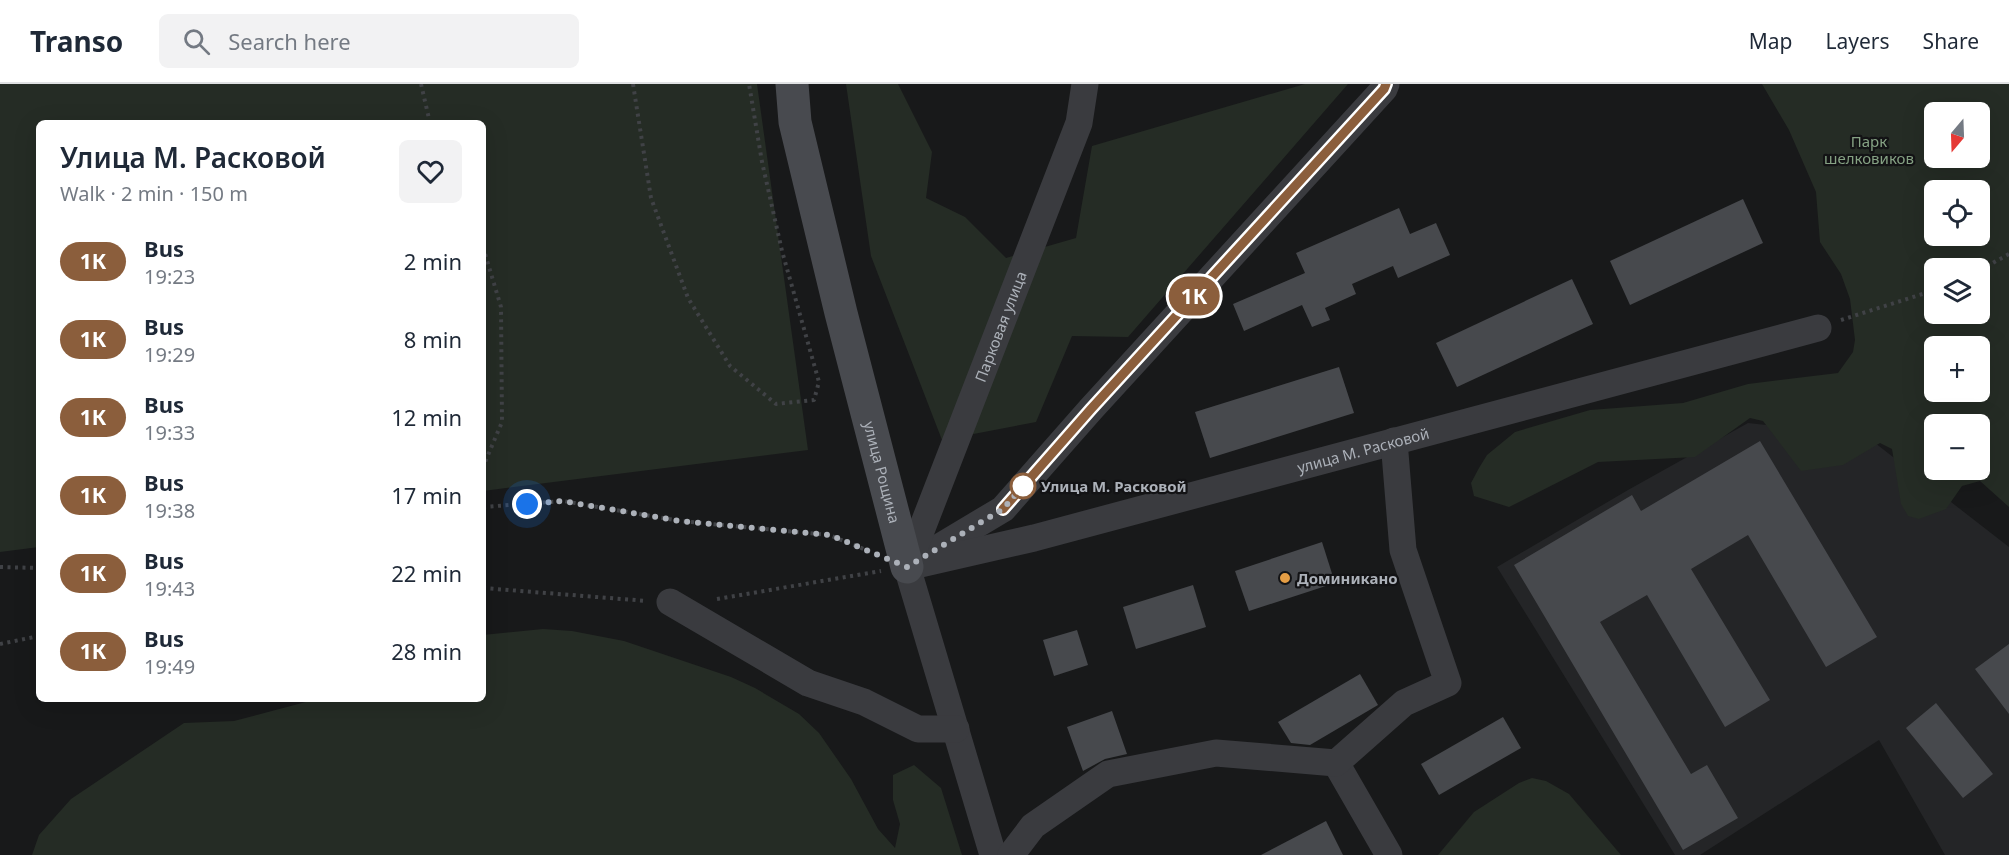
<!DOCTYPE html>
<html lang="en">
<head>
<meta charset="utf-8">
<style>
  body { margin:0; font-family:"Noto Sans",sans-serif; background:#f2f2f3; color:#1f2937; height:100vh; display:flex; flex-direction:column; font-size:22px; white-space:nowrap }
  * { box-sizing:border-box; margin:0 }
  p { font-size:20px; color:#747a83 }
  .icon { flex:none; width:33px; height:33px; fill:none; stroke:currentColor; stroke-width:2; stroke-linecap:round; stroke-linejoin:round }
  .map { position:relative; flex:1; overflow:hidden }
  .sheet { position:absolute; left:36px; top:36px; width:450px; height:582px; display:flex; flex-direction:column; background:#fff; border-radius:9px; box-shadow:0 6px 24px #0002 }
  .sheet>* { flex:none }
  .badge { padding:0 12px; border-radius:20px; font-size:21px; line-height:39px }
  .needle { width:39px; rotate:199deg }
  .tools { position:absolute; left:1924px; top:18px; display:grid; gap:12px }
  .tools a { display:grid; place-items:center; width:66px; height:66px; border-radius:9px; background:#fff; box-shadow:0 6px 24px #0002; font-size:30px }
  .you { position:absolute; width:30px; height:30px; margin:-15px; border:4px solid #fff; border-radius:50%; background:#1a73e8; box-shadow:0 0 0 9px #1a73e833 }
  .map>.badge { position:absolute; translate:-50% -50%; box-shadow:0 0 0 3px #fff }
  .round { display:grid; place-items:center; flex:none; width:63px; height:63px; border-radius:9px; background:#f2f2f3 }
  .head { display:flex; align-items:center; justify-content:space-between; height:102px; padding:0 24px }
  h1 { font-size:28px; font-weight:600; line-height:45px }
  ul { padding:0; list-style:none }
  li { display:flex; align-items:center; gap:18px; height:78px; padding:0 24px }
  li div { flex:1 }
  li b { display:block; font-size:22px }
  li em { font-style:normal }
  li .badge { min-width:66px; font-weight:700; text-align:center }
  header { display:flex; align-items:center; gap:36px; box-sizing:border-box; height:84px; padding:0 30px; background:#fff; border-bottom:2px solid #e0e1e3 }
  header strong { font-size:28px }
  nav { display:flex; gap:33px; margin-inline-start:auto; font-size:21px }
  .search { width:420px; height:54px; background:#f2f2f3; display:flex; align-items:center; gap:15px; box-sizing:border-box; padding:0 21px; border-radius:9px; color:#747a83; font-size:22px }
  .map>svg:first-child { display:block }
  .built { fill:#242527 }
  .green { fill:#252c25; fill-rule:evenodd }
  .building { fill:#47494d }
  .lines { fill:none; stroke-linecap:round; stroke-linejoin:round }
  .path { stroke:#404246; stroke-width:4; stroke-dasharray:3 4.5; stroke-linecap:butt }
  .street { stroke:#3a3b3f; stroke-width:27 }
  .secondary { stroke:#484a4f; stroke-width:33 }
  .line-casing { stroke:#fff; stroke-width:14 }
  .line { stroke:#8b5e3c; stroke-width:9 }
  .walk { stroke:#acb1b9; stroke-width:6; stroke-dasharray:0 10.8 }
  .stop-dot { fill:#fff; stroke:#8b5e3c; stroke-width:3 }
  .poi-dot { fill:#e59e45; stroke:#131315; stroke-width:2 }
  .labels { text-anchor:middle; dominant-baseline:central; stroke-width:4.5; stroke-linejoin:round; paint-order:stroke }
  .park-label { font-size:15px; fill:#86a284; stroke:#131315 }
  .street-label { font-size:15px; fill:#acb1b9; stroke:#131315 }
  .stop-label { font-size:15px; font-weight:bold; fill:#acb1b9; stroke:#131315; text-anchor:start }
  .poi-label { font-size:15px; font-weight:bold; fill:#acb1b9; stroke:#131315; text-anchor:start }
</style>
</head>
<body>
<header>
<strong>Transo</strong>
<div class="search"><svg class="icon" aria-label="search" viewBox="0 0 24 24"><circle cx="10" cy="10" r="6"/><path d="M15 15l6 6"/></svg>Search here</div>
<nav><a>Map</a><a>Layers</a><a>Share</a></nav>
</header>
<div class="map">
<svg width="2009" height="771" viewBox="0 0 2009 771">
  <rect width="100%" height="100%" fill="#18191a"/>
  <polygon class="built" points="1748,339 1866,352 2009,463 2009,771 1945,771 1879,656 1700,771 1675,771 1497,483 1628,406"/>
  <g class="green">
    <polygon points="0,0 757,0 808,366 483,407 483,39 39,39 39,463 0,468"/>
    <polygon points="846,0 898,0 932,68 926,114 965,133 1006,174 1076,154 1092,62 1305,0 1348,0 1128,253 1072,252 1036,338 942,356 871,172"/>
    <path d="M 1762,0 L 2009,0 L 2009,423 L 1980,397 L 1962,402 L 1946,425 L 1919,435 L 1908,432 L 1901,420 L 1892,365 L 1880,359 L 1843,381 L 1801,387 L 1763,337 L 1750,334 L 1695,373 L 1598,378 L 1509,423 L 1474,412 L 1471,399 L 1479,384 L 1487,371 L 1515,348 L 1590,326 L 1683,319 L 1748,300 L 1838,289 L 1853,268 L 1855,256 L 1850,215 L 1841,190 L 1820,158 L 1816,108 L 1789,46 ZM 1980,28 L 1980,74 L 1935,74 L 1935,28 ZM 1980,106 L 1980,152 L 1935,152 L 1935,106 ZM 1980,184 L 1980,230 L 1935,230 L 1935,184 ZM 1980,262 L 1980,308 L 1935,308 L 1935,262 ZM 1980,340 L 1980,386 L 1935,386 L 1935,340 Z"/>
    <polygon points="543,545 572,547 624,557 731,593 755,604 799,630 819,649 851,695 878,745 895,764 900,740 893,716 893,691 914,681 941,704 962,771 32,771 39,751 71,715 184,639 234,637 317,615 483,615 483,551"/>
    <polygon points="1532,694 1546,697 1569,710 1621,771 1438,771 1474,728 1519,699"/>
  </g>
  <g class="building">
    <polygon points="1743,115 1763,159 1630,221 1610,177"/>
    <polygon points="1399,124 1410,150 1436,139 1450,171 1398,194 1393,182 1352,200 1356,210 1325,224 1330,236 1312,243 1302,221 1244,247 1233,220 1305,189 1296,169"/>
    <polygon points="1572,195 1593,240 1457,303 1436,259"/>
    <polygon points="1339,283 1354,329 1210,374 1195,328"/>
    <polygon points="1760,357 1877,553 1826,583 1748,451 1691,485 1770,616 1725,643 1647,511 1600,538 1691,690 1707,681 1738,734 1683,766 1514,481 1632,411 1641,427"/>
    <polygon points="1322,458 1335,499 1249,527 1235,487"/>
    <polygon points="1193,501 1206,543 1136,565 1123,523"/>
    <polygon points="1077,546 1088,581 1054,592 1043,556"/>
    <polygon points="2009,560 2009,630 1975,585"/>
    <polygon points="1360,590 1378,621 1310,661 1291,659 1278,638"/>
    <polygon points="1936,619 1993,690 1963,714 1906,644"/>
    <polygon points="1112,627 1127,670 1105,675 1083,687 1067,643"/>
    <polygon points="1503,633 1521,664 1439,711 1421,680"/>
    <polygon points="1326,737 1343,771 1261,771"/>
  </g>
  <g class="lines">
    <g class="path">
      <polyline points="421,0 430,39"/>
      <polyline points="633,0 651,114 688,214 730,282 776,320 814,316 819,298 782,167 762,78 749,0"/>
      <polyline points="483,163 501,223 502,338 483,383"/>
      <polyline points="1980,186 2009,170"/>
      <polyline points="1841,236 1935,206"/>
      <polyline points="483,423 563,417 680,437 829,451 876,470"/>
      <polyline points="0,483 39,484"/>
      <polyline points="483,504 647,517"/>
      <polyline points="717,515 881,487"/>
      <polyline points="0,560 39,552"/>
    </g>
    <g class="street">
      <polyline points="926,471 1003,425 1091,325 1384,5 1386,0"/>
      <path id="s1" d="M 907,483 L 1034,454 L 1818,244"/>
      <path id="s2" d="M 907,483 L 1079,39 L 1085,0"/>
      <polyline points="907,483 993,771"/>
      <polyline points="670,518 808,599 864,618 918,645 956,645"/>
      <polyline points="1336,679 1389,771"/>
      <polyline points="1011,771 1033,742 1108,690 1216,669 1336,679 1404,619 1448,599 1403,466 1394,357"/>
    </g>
    <path class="secondary" id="s3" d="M 792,0 L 795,38 L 841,229 L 907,483"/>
  </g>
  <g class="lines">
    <defs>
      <polyline id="line" points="1003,425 1091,325 1384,5 1386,0"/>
    </defs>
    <use href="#line" class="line-casing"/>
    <use href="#line" class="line"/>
    <polyline class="walk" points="527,420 562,417 680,437 830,451 907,483 1003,425 1023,402"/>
  </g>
  <circle class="stop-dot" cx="1023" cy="402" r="12"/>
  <circle class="poi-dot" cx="1285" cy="494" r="6"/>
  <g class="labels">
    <g class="park-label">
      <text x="1869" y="57">Парк<tspan x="1869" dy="17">шелковиков</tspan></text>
    </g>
    <g class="street-label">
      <text stroke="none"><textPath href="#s2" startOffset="258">Парковая улица</textPath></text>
      <text stroke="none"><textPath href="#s1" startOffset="471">улица М. Расковой</textPath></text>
      <text stroke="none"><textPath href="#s3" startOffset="399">улица Рощина</textPath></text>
    </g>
    <g class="stop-label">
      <text x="1041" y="402">Улица М. Расковой</text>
    </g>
    <g class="poi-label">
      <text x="1297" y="494">Доминикано</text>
    </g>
  </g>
</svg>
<div class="tools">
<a><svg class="needle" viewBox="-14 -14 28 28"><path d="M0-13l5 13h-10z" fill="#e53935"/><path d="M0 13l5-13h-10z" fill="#747a83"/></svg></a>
<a><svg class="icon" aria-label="locate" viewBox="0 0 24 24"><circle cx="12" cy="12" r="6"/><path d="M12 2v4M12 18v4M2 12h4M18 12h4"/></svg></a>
<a><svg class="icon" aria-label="layers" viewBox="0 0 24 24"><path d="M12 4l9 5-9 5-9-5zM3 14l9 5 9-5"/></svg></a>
<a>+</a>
<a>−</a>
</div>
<div class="you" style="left:527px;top:420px"></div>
<b class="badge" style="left:1194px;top:212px;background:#8b5e3c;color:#fff">1К</b>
<section class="sheet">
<div class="head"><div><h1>Улица М. Расковой</h1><p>Walk · 2 min · 150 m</p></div><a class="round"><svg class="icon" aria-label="heart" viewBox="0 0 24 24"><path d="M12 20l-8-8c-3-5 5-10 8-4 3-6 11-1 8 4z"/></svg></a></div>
<ul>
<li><span class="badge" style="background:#8b5e3c;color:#fff">1К</span><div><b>Bus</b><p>19:23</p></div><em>2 min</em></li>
<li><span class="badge" style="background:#8b5e3c;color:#fff">1К</span><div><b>Bus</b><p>19:29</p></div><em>8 min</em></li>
<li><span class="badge" style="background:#8b5e3c;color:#fff">1К</span><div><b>Bus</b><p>19:33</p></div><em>12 min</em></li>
<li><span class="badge" style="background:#8b5e3c;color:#fff">1К</span><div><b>Bus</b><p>19:38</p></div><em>17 min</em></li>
<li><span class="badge" style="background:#8b5e3c;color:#fff">1К</span><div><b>Bus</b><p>19:43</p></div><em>22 min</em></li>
<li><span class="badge" style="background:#8b5e3c;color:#fff">1К</span><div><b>Bus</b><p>19:49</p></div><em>28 min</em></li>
</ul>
</section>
</div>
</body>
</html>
